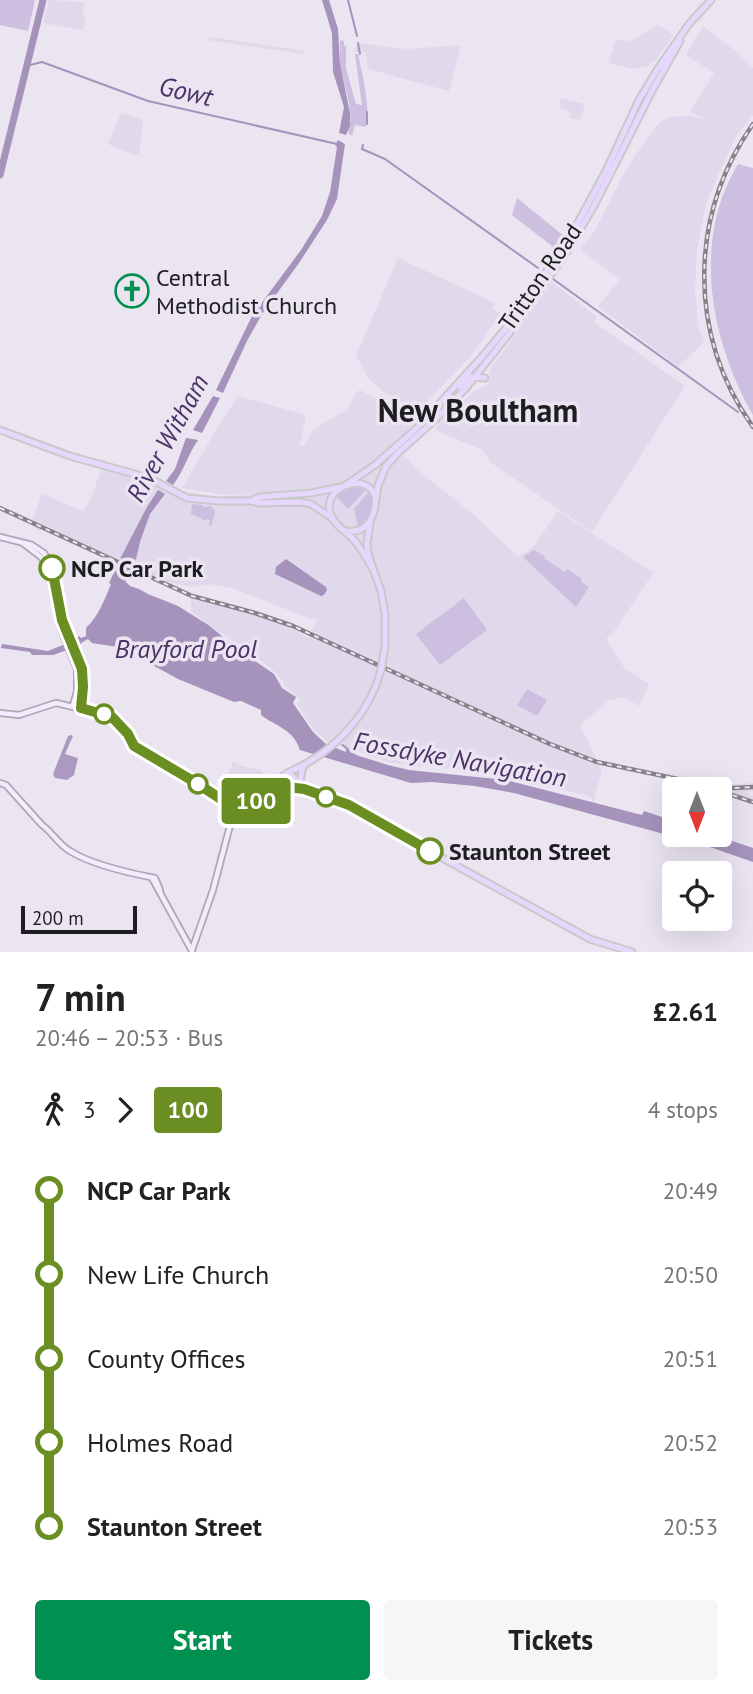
<!DOCTYPE html>
<html lang="en">
<head>
<meta charset="utf-8">
<style>
  body { margin:0; font-family:"PT Sans",sans-serif; background:#f6f6f6; color:#222; height:100vh; display:flex; flex-direction:column; font-size:26px; white-space:nowrap }
  * { box-sizing:border-box; margin:0 }
  p { font-size:23px; color:#767676 }
  .icon { flex:none; width:38px; height:38px; fill:none; stroke:currentColor; stroke-width:2; stroke-linecap:round; stroke-linejoin:round }
  .map { position:relative; height:952px; overflow:hidden }
  .drawer { display:flex; flex-direction:column; background:#fff; flex:1 }
  .drawer>* { flex:none }
  .badge { padding:0 14px; border-radius:5px; font-size:24px; line-height:46px }
  .needle { width:46px; rotate:180deg }
  .tools { position:absolute; left:662px; top:777px; display:grid; gap:14px }
  .tools a { display:grid; place-items:center; width:70px; height:70px; border-radius:7px; background:#fff; box-shadow:0 7px 28px #0002; font-size:35px }
  .scale { position:absolute; left:21px; bottom:18px; width:116px; box-sizing:border-box; padding-left:7px; border:4px solid #1e1d21; border-top:0; font-size:19px; line-height:24px; white-space:nowrap; color:#1e1d21; -webkit-text-stroke:5px #eae5f1; paint-order:stroke }
  .map>.badge { position:absolute; translate:-50% -50%; box-shadow:0 0 0 4px #fff }
  .legs { display:flex; align-items:center; gap:10px; height:77px; padding:0 35px; font-size:23px }
  .legs p { margin-inline-start:auto }
  .head { display:flex; align-items:center; justify-content:space-between; height:119px; padding:0 35px }
  h1 { font-size:38px; font-weight:800; line-height:52px }
  .action { display:flex; gap:14px; margin-top:auto; padding:14px 35px }
  .action a { flex:1; height:80px; border-radius:7px; background:#009150; color:#fff; font-size:28px; font-weight:800; line-height:80px; text-align:center }
  .action a+a { background:#f6f6f6; color:#222 }
  ul { padding:0 35px; list-style:none }
  li { display:flex; align-items:center; gap:24px; height:84px; font-size:26px }
  li i { display:grid; place-items:center; width:10px; height:100%; margin:0 9px; background:currentColor }
  li i::after { content:''; width:18px; height:18px; margin:-9px; border:5px solid; border-radius:50%; background:#fff }
  li p { margin-inline-start:auto }
  li:first-child i { background:linear-gradient(#0000 50%,currentColor 0) }
  li:last-child i { background:linear-gradient(currentColor 50%,#0000 0) }
  .map>svg:first-child { display:block }
  .built { fill:#e0d8eb }
  .green { fill:#ccbfdf }
  .forest { fill:#ab99c2 }
  .water { fill:#a593bc }
  .lines { fill:none; stroke-linecap:round; stroke-linejoin:round }
  .stream { stroke:#a593bc; stroke-width:2 }
  .river { stroke:#a593bc; stroke-width:7 }
  .secondary-casing { stroke:#ada9b4; stroke-width:8 }
  .primary-casing { stroke:#c9c9ca; stroke-width:9 }
  .secondary { stroke:#f3ebfe; stroke-width:4.5 }
  .primary { stroke:#e7d7fd; stroke-width:5 }
  .rail-casing { stroke:#85828a; stroke-width:4.5 }
  .rail { stroke:#eae5f1; stroke-width:2; stroke-dasharray:5; stroke-linecap:butt }
  .primary-bridge-casing { stroke:#c9c9ca; stroke-width:9; stroke-linecap:butt }
  .primary-bridge { stroke:#e7d7fd; stroke-width:5 }
  .line-1-casing { stroke:#fff; stroke-width:16 }
  .line-1 { stroke:#6b8e23; stroke-width:10 }
  .stop-1-dot { fill:#fff; stroke:#6b8e23; stroke-width:3.5 }
  .labels { text-anchor:middle; dominant-baseline:central; stroke-width:7; stroke-linejoin:round; paint-order:stroke }
  .poi-label { font-size:24px; fill:#1e1d21; stroke:#eae5f1; text-anchor:start }
  .street-label { font-size:24px; fill:#1e1d21; stroke:#eae5f1 }
  .stop-label { font-size:24px; font-weight:bold; fill:#1e1d21; stroke:#eae5f1; text-anchor:start }
  .water-label { font-size:26px; font-style:italic; fill:#4b3267; stroke:#eae5f1 }
  .district-label { font-size:32px; font-weight:bold; fill:#1e1d21; stroke:#eae5f1 }
</style>
</head>
<body>
<div class="map">
<svg width="753" height="952" viewBox="0 0 753 952">
  <rect width="100%" height="100%" fill="#eae5f1"/>
  <g class="built">
    <polygon points="49,0 84,2 83,12 85,22 83,30 43,23"/>
    <polygon points="658,25 674,35 654,62 651,61 648,66 634,69 609,63 616,39 627,41 632,40"/>
    <polygon points="703,26 738,53 753,68 753,115 736,136 710,193 705,208 697,250 695,290 698,325 695,326 701,331 699,333 702,335 704,342 678,367 598,306 620,280 581,250 582,247 594,232 621,179 637,153 660,122 669,117 687,116 708,119 690,112 714,73 686,55"/>
    <polygon points="210,37 305,51 304,54 208,40"/>
    <polygon points="358,43 407,49 461,45 449,91 368,69 366,52 354,52"/>
    <polygon points="560,98 585,104 580,120 569,118 570,111 560,108"/>
    <polygon points="121,113 143,120 139,154 134,155 108,144"/>
    <polygon points="398,258 495,303 493,309 501,313 471,356 418,411 385,393 369,379 356,356"/>
    <polygon points="552,282 597,317 594,322 685,386 592,532 490,462 483,450 437,431 436,427 473,392 487,385 490,381 490,370"/>
    <polygon points="360,390 411,418 412,423 412,428 395,446 417,470 473,514 518,557 534,546 558,511 653,573 613,633 606,639 625,669 649,684 639,706 624,697 609,700 580,725 602,770 593,802 591,797 501,774 392,763 328,742 314,730 297,704 300,699 283,684 283,681 276,673 262,661 191,612 191,599 260,616 284,624 308,638 317,620 309,618 232,588 209,584 189,587 166,581 113,558 110,561 41,528 39,531 35,528 37,523 32,520 42,494 83,511 92,497 102,466 132,471 156,477 182,491 197,494 213,497 260,494 224,495 182,488 218,427 238,396 306,415 300,445 303,446 314,429 346,410 357,392"/>
    <polygon points="233,761 242,766 261,770 268,780 237,803 222,791 222,786 225,784"/>
    <polygon points="681,776 731,785 753,783 753,791 745,792 753,796 753,804 719,792 719,789 709,789 680,781"/>
  </g>
  <g class="green">
    <polygon points="0,0 35,0 28,31 0,25"/>
    <path d="M 340,40 L 344,41 L 344,46 L 346,46 L 346,68 L 356,104 L 362,105 L 355,54 L 358,54 C 362,73 371,110 366,127 L 355,125 L 352,136 L 348,133 C 356,111 343,86 340,64 C 340,56 340,48 340,40 Z"/>
    <path d="M 738,164 L 753,168 L 753,415 C 717,352 697,269 722,198 C 726,186 732,175 738,164 Z"/>
    <polygon points="517,198 564,236 555,251 551,248 552,246 512,215"/>
    <path d="M 359,486 L 366,490 L 348,509 L 337,497 C 344,490 349,486 359,486 Z"/>
    <path d="M 369,492 C 375,505 370,520 358,527 L 354,508 L 357,505 L 359,505 L 359,503 Z"/>
    <polygon points="192,504 202,505 203,507 210,506 214,509 215,514 211,526 209,526 210,520 207,519 206,521 191,514"/>
    <polygon points="534,550 545,556 544,558 565,572 567,569 582,579 581,582 589,587 576,607 523,557"/>
    <polygon points="464,598 487,630 440,665 416,634"/>
    <polygon points="527,689 547,700 537,716 517,705"/>
  </g>
  <polygon class="forest" points="71,735 73,736 65,754 78,758 74,775 67,780 55,778 53,774 68,736"/>
  <g class="water">
    <polygon points="322,0 329,0 338,29 340,64 350,113 350,126 346,135 339,133 344,107 333,72 332,33"/>
    <polygon points="338,140 345,144 337,199 327,220 299,263 262,314 247,341 223,393 216,390 252,316 301,250 322,216 330,192 337,147 335,145"/>
    <polygon points="213,396 220,398 202,433 193,430"/>
    <path d="M 186,438 L 198,440 C 188,454 184,471 173,485 L 166,481 L 175,469 Z"/>
    <path d="M 158,490 L 165,494 L 150,514 L 140,542 L 136,559 L 132,564 L 125,578 L 126,582 L 130,586 L 139,589 L 148,594 L 178,606 L 210,626 L 236,648 L 274,674 L 282,688 L 296,697 L 293,703 L 313,732 L 326,744 L 346,752 L 346,749 L 341,745 L 343,744 L 356,755 L 388,765 L 409,770 L 506,780 L 642,815 L 644,811 L 674,821 L 674,835 L 715,835 L 753,848 L 753,862 L 704,845 L 514,793 L 475,786 L 432,782 L 411,783 L 300,750 C 293,729 277,727 261,715 L 261,710 L 241,701 L 234,702 L 178,679 L 147,662 L 149,656 L 132,647 L 129,652 L 117,647 L 92,643 L 88,639 L 81,643 L 81,645 L 53,655 L 32,655 L 30,652 L 1,648 L 2,644 L 48,651 L 75,640 L 79,636 L 81,638 L 86,636 L 86,628 C 98,617 105,599 111,584 L 109,583 L 118,564 L 120,564 L 121,557 L 147,507 Z"/>
    <polygon points="286,559 326,587 327,590 324,595 321,596 275,574 276,567"/>
  </g>
  <g class="lines">
    <g class="stream">
      <polyline points="348,0 357,36"/>
      <polyline points="358,43 360,54"/>
      <polyline points="26,66 42,62 148,101 337,144"/>
      <polyline points="367,124 367,112"/>
      <polyline points="363,145 362,149 385,159 538,268"/>
      <polyline points="553,279 738,412"/>
    </g>
    <polyline class="river" points="0,175 43,0"/>
    <defs>
      <g id="secondary">
        <polyline points="0,537 32,545 44,553 50,564 63,620 82,669 83,687 81,708"/>
        <polyline points="24,544 41,557 47,566 61,629 77,669 77,691 73,705"/>
        <polyline points="0,713 19,715 56,703 108,715 118,722 128,734 134,746 198,784 230,805 240,814"/>
        <path d="M 0,783 L 6,785 L 42,825 C 52,832 58,844 70,851 C 92,865 129,873 155,878 L 160,890"/>
        <polyline points="279,786 298,789"/>
        <polyline points="232,825 240,814 287,780"/>
        <polyline points="152,878 192,951"/>
        <polyline points="192,950 213,890 232,818 236,809 241,804 283,776"/>
      </g>
      <g id="primary">
        <polyline points="460,387 470,377 485,378"/>
        <polyline points="0,430 70,456 149,478 187,498 219,501 251,501 259,503 300,502 311,504 332,518"/>
        <polyline points="346,485 375,465 416,429 481,358 512,321 569,239 606,171 639,100 657,70 689,24 711,0"/>
        <polyline points="376,499 378,486 386,466 399,452 435,420 466,388 508,335 567,252 595,204 653,89 680,41"/>
        <polyline points="251,501 259,497 311,493 341,487"/>
        <polyline points="370,524 367,544 368,554 381,591 385,614 385,647"/>
        <path d="M 346,531 C 363,533 372,524 375,507 C 376,502 376,497 373,492 C 360,472 323,490 330,512 C 333,525 346,531 354,540 C 361,549 367,558 372,568"/>
        <polyline points="292,776 304,789 359,810 415,843 590,939 632,952"/>
        <polyline points="300,784 302,770 305,764"/>
        <path d="M 304,789 L 298,789 L 283,776 C 291,770 299,768 307,763 C 342,743 371,709 381,670"/>
      </g>
    </defs>
    <use href="#secondary" class="secondary-casing"/>
    <use href="#primary" class="primary-casing"/>
    <use href="#secondary" class="secondary"/>
    <use href="#primary" class="primary"/>
    <defs>
      <g id="rail">
        <path d="M 753,124 C 688,217 688,335 753,427"/>
        <polyline points="0,508 192,596 255,613 293,626 550,744 597,762 711,786 734,788 753,787"/>
        <polyline points="723,792 753,802"/>
      </g>
    </defs>
    <use href="#rail" class="rail-casing"/>
    <use href="#rail" class="rail"/>
    <defs>
      <polyline id="primary-bridge" points="381,670 385,647"/>
    </defs>
    <use href="#primary-bridge" class="primary-bridge-casing"/>
    <use href="#primary-bridge" class="primary-bridge"/>
  </g>
  <g class="lines">
    <defs>
      <polyline id="line-1" points="52,568 62,620 82,669 83,687 81,708 112,717 128,734 134,746 198,784 230,805 240,814 278,786 304,789 349,805 430,851"/>
    </defs>
    <use href="#line-1" class="line-1-casing"/>
    <use href="#line-1" class="line-1"/>
  </g>
  <defs>
    <symbol id="church-ring" viewBox="-11 -11 22 22"><circle r="9.5" fill="#eae5f1" stroke="#009150" stroke-width="1.5"/><path d="M-1.2-6h2.4v3.5h3.3v2.4h-3.3V6h-2.4V-.1h-3.3v-2.4h3.3Z" fill="#009150"/></symbol>
  </defs>
  <g fill-rule="evenodd">
    <use href="#church-ring" x="113" y="272" width="38" height="38"/>
  </g>
  <g class="stop-1-dot">
    <circle cx="52" cy="568" r="12"/>
    <circle cx="104" cy="714" r="9"/>
    <circle cx="198" cy="784" r="9"/>
    <circle cx="326" cy="797" r="9"/>
    <circle cx="430" cy="851" r="12"/>
  </g>
  <g class="labels">
    <g class="poi-label">
      <text x="156" y="277">Central<tspan x="156" dy="28">Methodist Church</tspan></text>
    </g>
    <g class="street-label">
      <text transform="translate(540 277) rotate(-55)">Tritton Road</text>
    </g>
    <g class="stop-label">
      <text x="71" y="568">NCP Car Park</text>
      <text x="449" y="851">Staunton Street</text>
    </g>
    <g class="water-label">
      <text transform="translate(186 91) rotate(13)">Gowt</text>
      <text transform="translate(167 438) rotate(-61)">River Witham</text>
      <text x="186" y="648">Brayford Pool</text>
      <text transform="translate(460 759) rotate(10)">Fossdyke Navigation</text>
    </g>
    <g class="district-label">
      <text x="478" y="410">New Boultham</text>
    </g>
  </g>
</svg>
<div class="tools">
<a><svg class="needle" viewBox="-14 -14 28 28"><path d="M0-13l5 13h-10z" fill="#e53935"/><path d="M0 13l5-13h-10z" fill="#767676"/></svg></a>
<a><svg class="icon" aria-label="locate" viewBox="0 0 24 24"><circle cx="12" cy="12" r="6"/><path d="M12 2v4M12 18v4M2 12h4M18 12h4"/></svg></a>
</div>
<div class="scale">200 m</div>
<b class="badge" style="left:256px;top:801px;background:#6b8e23;color:#fff">100</b>
</div>
<section class="drawer">
<div class="head"><div><h1>7 min</h1><p>20:46 – 20:53 · Bus</p></div><b>£2.61</b></div>
<div class="legs"><svg class="icon" aria-label="walk" viewBox="0 0 24 24"><circle cx="13" cy="4" r="2"/><path d="M13 8l-2 6 4 7M11 14l-3 7M7 12l3-4h3l4 4"/></svg>3<svg class="icon" aria-label="forward" viewBox="0 0 24 24"><path d="M9 5l7 7-7 7"/></svg><b class="badge" style="background:#6b8e23;color:#fff">100</b><p>4 stops</p></div>
<ul>
<li><i style="color:#6b8e23"></i><b>NCP Car Park</b><p>20:49</p></li>
<li><i style="color:#6b8e23"></i><span>New Life Church</span><p>20:50</p></li>
<li><i style="color:#6b8e23"></i><span>County Offices</span><p>20:51</p></li>
<li><i style="color:#6b8e23"></i><span>Holmes Road</span><p>20:52</p></li>
<li><i style="color:#6b8e23"></i><b>Staunton Street</b><p>20:53</p></li>
</ul>
<div class="action"><a>Start</a><a>Tickets</a></div>
</section>
</body>
</html>
